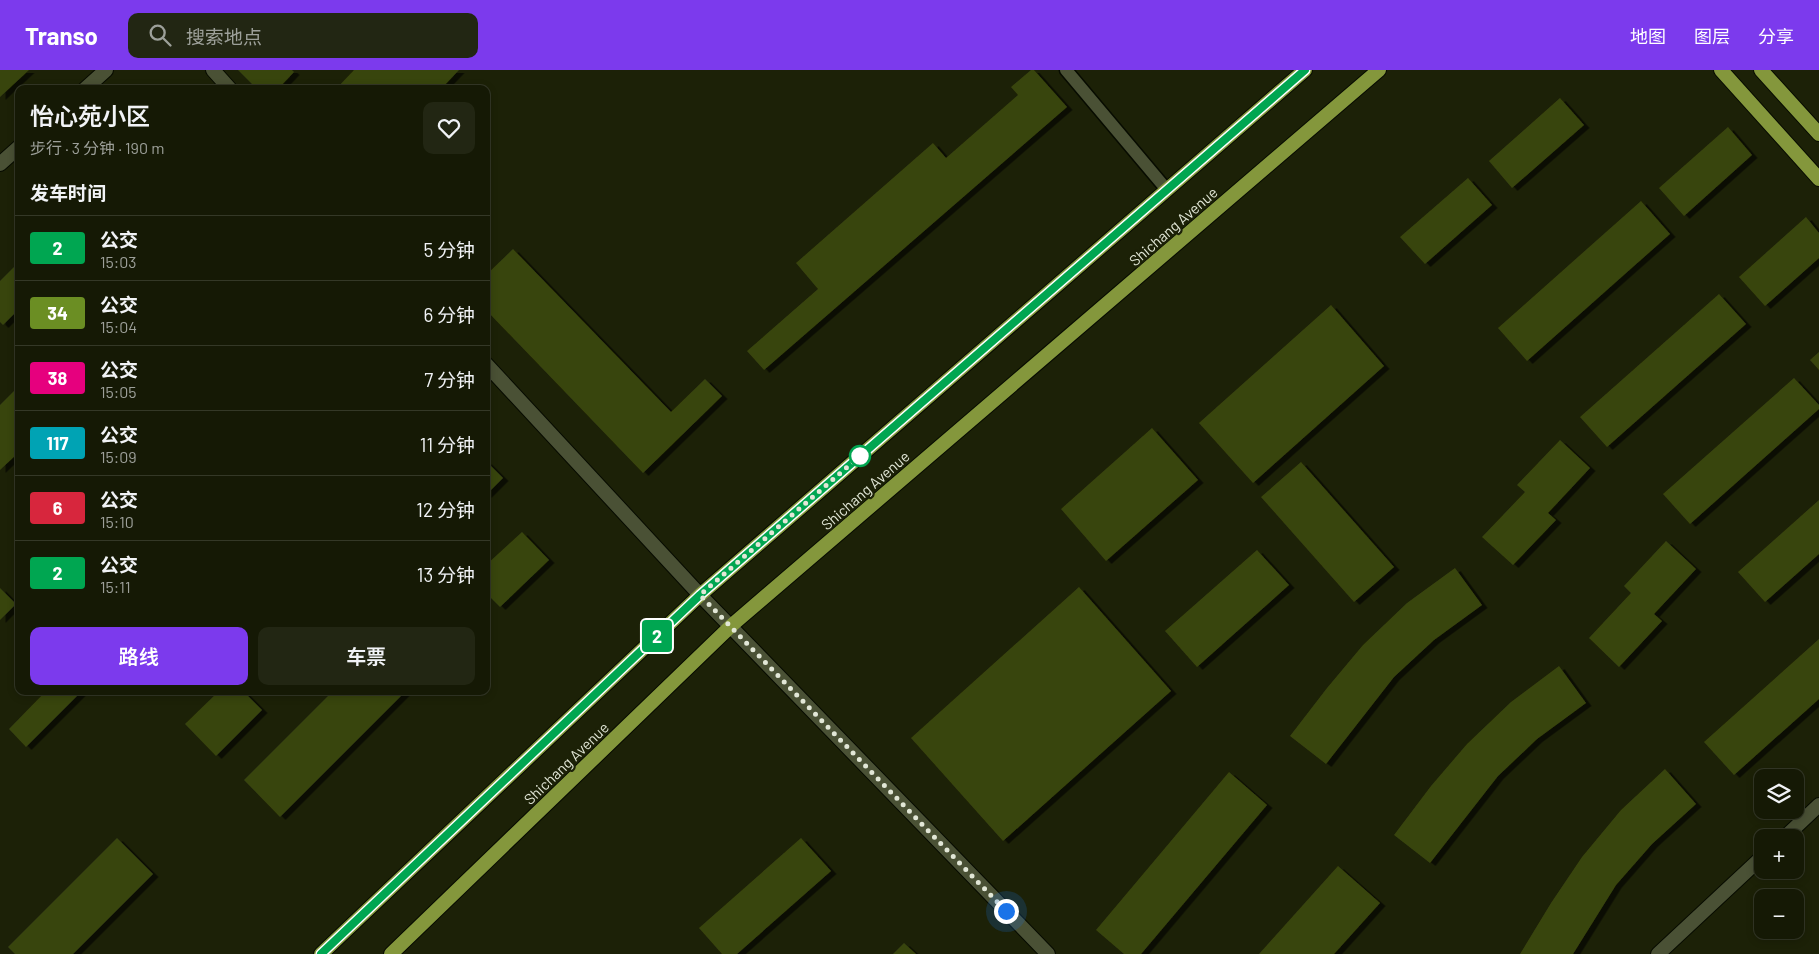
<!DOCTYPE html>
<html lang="zh">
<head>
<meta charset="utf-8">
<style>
  body { margin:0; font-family:Barlow,"Noto Sans SC",sans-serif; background:#222613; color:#f1f3f6; height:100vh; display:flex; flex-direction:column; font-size:19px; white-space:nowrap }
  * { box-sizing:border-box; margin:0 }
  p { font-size:16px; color:#9da09a }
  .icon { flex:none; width:28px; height:28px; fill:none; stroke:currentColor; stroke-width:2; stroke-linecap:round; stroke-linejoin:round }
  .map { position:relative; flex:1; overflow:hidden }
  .drawer { position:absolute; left:15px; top:15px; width:475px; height:610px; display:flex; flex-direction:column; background:#151905; border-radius:10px; box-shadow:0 2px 8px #0003,0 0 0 1px #343827 }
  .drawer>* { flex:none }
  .badge { padding:0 10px; border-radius:4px; font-size:18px; line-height:32px }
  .tools { position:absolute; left:1754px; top:699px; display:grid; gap:10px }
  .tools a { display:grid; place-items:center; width:50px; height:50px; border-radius:10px; background:#151905; box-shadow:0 2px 8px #0003,0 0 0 1px #343827; font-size:25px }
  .you { position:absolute; width:25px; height:25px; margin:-12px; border:4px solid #fff; border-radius:50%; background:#1a73e8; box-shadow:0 0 0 8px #1a73e833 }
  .map>.badge { position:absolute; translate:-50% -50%; box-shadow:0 0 0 2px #fff }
  h2 { padding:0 15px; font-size:19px; line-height:45px }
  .round { display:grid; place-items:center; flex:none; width:52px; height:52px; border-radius:10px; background:#222613 }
  .summary { display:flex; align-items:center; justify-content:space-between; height:85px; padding:0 15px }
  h1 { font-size:24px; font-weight:600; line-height:38px }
  .primary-button { display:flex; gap:10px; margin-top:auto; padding:10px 15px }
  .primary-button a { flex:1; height:58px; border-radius:10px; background:#7c3aed; color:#fff; font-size:20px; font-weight:600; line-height:58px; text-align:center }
  .primary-button a+a { background:#222613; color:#f1f3f6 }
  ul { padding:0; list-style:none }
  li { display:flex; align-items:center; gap:15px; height:65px; padding:0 15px; border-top:1px solid #343827 }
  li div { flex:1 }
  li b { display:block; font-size:19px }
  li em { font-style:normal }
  li .badge { min-width:55px; font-weight:700; text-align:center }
  header { display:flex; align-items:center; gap:30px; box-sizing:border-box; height:70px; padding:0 25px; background:#7c3aed; color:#fff }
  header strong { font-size:24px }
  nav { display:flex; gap:28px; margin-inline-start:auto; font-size:18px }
  .search { width:350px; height:45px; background:#222613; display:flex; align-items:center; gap:12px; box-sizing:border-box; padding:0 18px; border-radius:10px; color:#9da09a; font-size:19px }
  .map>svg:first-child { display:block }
  .building { fill:#39440f; filter:url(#shadow) }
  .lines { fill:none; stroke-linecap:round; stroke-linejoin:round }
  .service-casing { stroke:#070b00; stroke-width:15 }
  .minor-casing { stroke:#070b00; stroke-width:16 }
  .primary-casing { stroke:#070b00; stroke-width:16 }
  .service { stroke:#4a5135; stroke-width:12 }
  .minor { stroke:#4a5135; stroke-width:14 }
  .primary { stroke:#84973c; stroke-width:14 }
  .line-casing { stroke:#fff; stroke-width:11 }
  .line { stroke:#00a651; stroke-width:8 }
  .walk { stroke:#e2e7d7; stroke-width:5; stroke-dasharray:0 9 }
  .stop-dot { fill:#fff; stroke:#00a651; stroke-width:2.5 }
  .labels { text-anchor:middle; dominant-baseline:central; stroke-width:4.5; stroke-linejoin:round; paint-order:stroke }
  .street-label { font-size:15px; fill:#e2e7d7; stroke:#1c2107 }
</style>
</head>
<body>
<header>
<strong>Transo</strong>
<div class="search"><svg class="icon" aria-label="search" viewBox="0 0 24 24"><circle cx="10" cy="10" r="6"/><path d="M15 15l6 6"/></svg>搜索地点</div>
<nav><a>地图</a><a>图层</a><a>分享</a></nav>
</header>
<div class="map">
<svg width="1819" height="884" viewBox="0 0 1819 884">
  <defs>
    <filter id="shadow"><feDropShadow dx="5.5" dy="3" stdDeviation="0" flood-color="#0009"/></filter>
  </defs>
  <rect width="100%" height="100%" fill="#1c2107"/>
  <g class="building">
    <polygon points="0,0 29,0 0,27"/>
    <polygon points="238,0 292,0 294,2 278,19 257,19"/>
    <polygon points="354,0 459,0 441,19 336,19"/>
    <polygon points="1031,0 1034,0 1067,37 764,300 747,281 818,219 796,193 933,73 946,88 1018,25 1011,17"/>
    <polygon points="1560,28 1584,55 1512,118 1489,91"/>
    <polygon points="1728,57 1752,85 1684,146 1659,118"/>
    <polygon points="1468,108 1492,135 1425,194 1400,167"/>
    <polygon points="1641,131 1670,164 1527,291 1498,258"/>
    <polygon points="1806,147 1819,163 1819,188 1765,236 1739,207"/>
    <polygon points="513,179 671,342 705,309 722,326 643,403 486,240 486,205"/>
    <polygon points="19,192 19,239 3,255 0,252 0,211"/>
    <polygon points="1719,224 1746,254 1607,377 1580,347"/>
    <polygon points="1331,235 1384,296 1253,413 1199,353"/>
    <polygon points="1819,282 1819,300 1810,290"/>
    <polygon points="1794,308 1819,335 1819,339 1690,454 1663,424"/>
    <polygon points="19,316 19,382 0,400 0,335"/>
    <polygon points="1152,358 1198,410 1106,491 1061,439"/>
    <polygon points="1560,370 1590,398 1548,443 1556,450 1513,495 1482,467 1525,422 1517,415"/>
    <polygon points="486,391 503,408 486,425"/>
    <polygon points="1301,392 1394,497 1354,532 1261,427"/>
    <polygon points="1819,430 1819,484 1765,532 1738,502"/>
    <polygon points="522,462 549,490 500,537 486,523 486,495"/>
    <polygon points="1666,471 1696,499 1654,544 1662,551 1619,597 1589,568 1631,523 1624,516"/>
    <polygon points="1257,480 1289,515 1197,597 1165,561"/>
    <polygon points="1455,498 1482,535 1434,570 1394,607 1326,694 1290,666 1327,618 1363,575 1407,533"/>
    <polygon points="1079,517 1171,621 1003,771 911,668"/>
    <polygon points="0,518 16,534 0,550"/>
    <polygon points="1819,569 1819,629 1734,705 1704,672"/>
    <polygon points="1559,596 1586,633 1537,669 1498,706 1430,793 1394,765 1431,716 1467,674 1511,632"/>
    <polygon points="46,621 82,621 26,677 9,659"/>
    <polygon points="219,621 243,621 262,640 216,686 185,654"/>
    <polygon points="333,621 406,621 280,747 244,710"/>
    <polygon points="1665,699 1696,734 1652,774 1616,815 1573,884 1520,884 1551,833 1582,787 1621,740"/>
    <polygon points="1229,702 1267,735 1141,884 1124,884 1096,860"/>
    <polygon points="117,768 153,804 73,884 15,884 8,877"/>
    <polygon points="801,768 831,801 737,884 722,884 699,858"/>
    <polygon points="1338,796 1380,833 1334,884 1259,884"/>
    <polygon points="904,873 916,884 893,884"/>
  </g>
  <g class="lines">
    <defs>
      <polyline id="service" points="1066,0 1167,120"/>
      <g id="minor">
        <polyline points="213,0 230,19"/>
        <polyline points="85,19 106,0"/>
        <polyline points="0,94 19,77"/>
        <polyline points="486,294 700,525 1048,884"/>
        <polyline points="1784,768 1819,735"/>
        <polyline points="1658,884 1762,787"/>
      </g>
      <g id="primary">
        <polyline points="1721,0 1819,109"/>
        <polyline points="1761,0 1819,64"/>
        <polyline points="321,884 700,525 1305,0"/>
        <polyline points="391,884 732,555 1379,0"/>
      </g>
    </defs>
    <use href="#service" class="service-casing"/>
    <use href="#minor" class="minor-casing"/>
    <use href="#primary" class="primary-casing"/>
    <use href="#service" class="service"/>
    <use href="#minor" class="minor"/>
    <use href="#primary" class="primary"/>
  </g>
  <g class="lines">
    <defs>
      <polyline id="line" points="321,884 700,525 1305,0"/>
    </defs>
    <use href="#line" class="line-casing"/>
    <use href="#line" class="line"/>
    <polyline class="walk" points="860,386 700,525 1006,841"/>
  </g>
  <circle class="stop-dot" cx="860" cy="386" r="10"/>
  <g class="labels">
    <g class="street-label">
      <text transform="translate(1173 156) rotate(-41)">Shichang Avenue</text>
      <text transform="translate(865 420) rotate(-41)">Shichang Avenue</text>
      <text transform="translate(566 693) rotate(-44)">Shichang Avenue</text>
    </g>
  </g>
</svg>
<div class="tools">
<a><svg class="icon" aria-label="layers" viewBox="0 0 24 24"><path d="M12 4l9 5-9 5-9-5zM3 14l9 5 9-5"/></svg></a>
<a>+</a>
<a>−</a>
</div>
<div class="you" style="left:1006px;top:841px"></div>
<b class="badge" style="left:657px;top:566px;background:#00a651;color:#fff">2</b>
<section class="drawer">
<div class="summary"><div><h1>怡心苑小区</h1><p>步行 · 3 分钟 · 190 m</p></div><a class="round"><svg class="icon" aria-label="heart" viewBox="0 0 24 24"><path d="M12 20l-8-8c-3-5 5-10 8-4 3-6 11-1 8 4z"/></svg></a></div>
<h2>发车时间</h2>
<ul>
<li><span class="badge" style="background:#00a651;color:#fff">2</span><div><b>公交</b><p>15:03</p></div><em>5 分钟</em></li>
<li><span class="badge" style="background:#6b8e23;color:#fff">34</span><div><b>公交</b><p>15:04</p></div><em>6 分钟</em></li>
<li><span class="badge" style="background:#e6007e;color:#fff">38</span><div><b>公交</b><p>15:05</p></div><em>7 分钟</em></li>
<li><span class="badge" style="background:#00a3b4;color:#fff">117</span><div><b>公交</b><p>15:09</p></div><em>11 分钟</em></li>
<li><span class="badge" style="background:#d7263d;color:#fff">6</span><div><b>公交</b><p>15:10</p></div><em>12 分钟</em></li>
<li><span class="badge" style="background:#00a651;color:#fff">2</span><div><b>公交</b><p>15:11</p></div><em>13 分钟</em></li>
</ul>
<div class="primary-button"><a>路线</a><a>车票</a></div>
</section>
</div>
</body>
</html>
